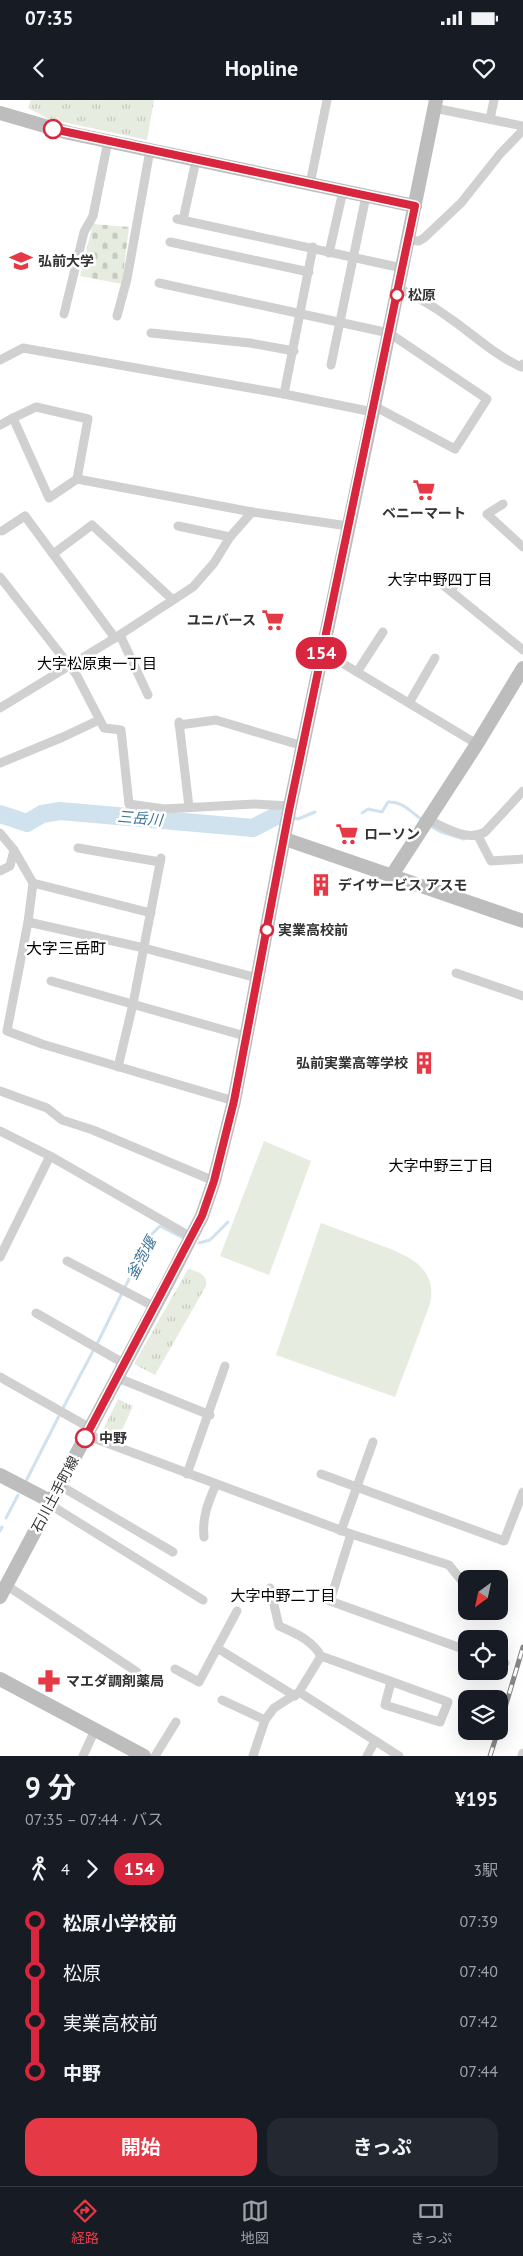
<!DOCTYPE html>
<html lang="ja">
<head>
<meta charset="utf-8">
<style>
  body { margin:0; font-family:"PT Sans","Noto Sans JP",sans-serif; background:#242831; color:#f1f3f6; height:100vh; display:flex; flex-direction:column; font-size:19px; white-space:nowrap }
  * { box-sizing:border-box; margin:0 }
  p { font-size:16px; color:#9ea1a6 }
  .icon { flex:none; width:28px; height:28px; fill:none; stroke:currentColor; stroke-width:2; stroke-linecap:round; stroke-linejoin:round }
  .map { position:relative; height:1656px; overflow:hidden }
  .drawer { display:flex; flex-direction:column; background:#171b24; flex:1 }
  .drawer>* { flex:none }
  .badge { padding:0 10px; border-radius:16px; font-size:18px; line-height:32px }
  .needle { width:32px; rotate:213deg }
  .fabs { position:absolute; left:458px; top:1470px; display:grid; gap:10px }
  .fabs a { display:grid; place-items:center; width:50px; height:50px; border-radius:10px; background:#171b24; box-shadow:0 5px 20px #0002; font-size:25px }
  .map>.badge { position:absolute; translate:-50% -50%; box-shadow:0 0 0 2px #fff }
  .legs { display:flex; align-items:center; gap:8px; height:55px; padding:0 25px; font-size:16px }
  .legs p { margin-inline-start:auto }
  .head { display:flex; align-items:center; justify-content:space-between; height:85px; padding:0 25px }
  h1 { font-size:28px; font-weight:700; line-height:38px }
  .action { display:flex; gap:10px; margin-top:auto; padding:10px 25px }
  .action a { flex:1; height:58px; border-radius:15px; background:#e63946; color:#fff; font-size:20px; font-weight:700; line-height:58px; text-align:center }
  .action a+a { background:#242831; color:#f1f3f6 }
  ul { padding:0 25px; list-style:none }
  li { display:flex; align-items:center; gap:18px; height:50px; font-size:19px }
  li i { display:grid; place-items:center; width:8px; height:100%; margin:0 6px; background:currentColor }
  li i::after { content:''; width:12px; height:12px; margin:-6px; border:4px solid; border-radius:50%; background:#171b24 }
  li p { margin-inline-start:auto }
  li:first-child i { background:linear-gradient(#0000 50%,currentColor 0) }
  li:last-child i { background:linear-gradient(currentColor 50%,#0000 0) }
  .status { display:flex; justify-content:space-between; align-items:center; height:35px; padding:0 25px; background:#171b24; direction:ltr }
  .status svg { height:14px; fill:currentColor }
  header { display:flex; justify-content:space-between; align-items:center; height:65px; padding:0 25px; background:#171b24; font-size:22px; font-weight:700 }
  .tabs { display:flex; justify-content:space-around; align-items:center; height:70px; border-top:1px solid #363941; background:#171b24; font-size:14px; color:#9ea1a6 }
  .tabs a { display:grid; justify-items:center; gap:2px }
  .tabs .active { color:#e63946 }
  .map>svg:first-child { display:block }
  .grass { fill:url(#grass-tufts) }
  .cemetery { fill:url(#cemetery-stones) }
  .pitch { fill:#e6ecdf }
  .lines { fill:none; stroke-linecap:round; stroke-linejoin:round }
  .stream { stroke:#cfe2ee; stroke-width:3 }
  .river { stroke:#cfe2ee; stroke-width:18 }
  .street { stroke:#d0d0d0; stroke-width:9 }
  .secondary { stroke:#bdbdbd; stroke-width:14 }
  .rail-casing { stroke:#888; stroke-width:5 }
  .rail { stroke:#fff; stroke-width:3; stroke-dasharray:9; stroke-linecap:butt }
  .line-1-casing { stroke:#fff; stroke-width:11 }
  .line-1 { stroke:#d7263d; stroke-width:8 }
  .stop-1-dot { fill:#fff; stroke:#d7263d; stroke-width:2.5 }
  .labels { text-anchor:middle; dominant-baseline:central; stroke-width:5; stroke-linejoin:round; paint-order:stroke }
  .poi-label { font-size:14px; font-weight:bold; fill:#333; stroke:#fff; text-anchor:start }
  .stop-label { font-size:14px; font-weight:bold; fill:#333; stroke:#fff; text-anchor:start }
  .street-label { font-size:14px; fill:#333; stroke:#fff }
  .neighbourhood-label { font-size:15px; fill:#000; stroke:#fff }
  .water-label { font-size:15px; font-style:italic; fill:#3f7597; stroke:#fff }
  .quarter-label { font-size:16px; fill:#000; stroke:#fff }
</style>
</head>
<body>
<div class="status"><b>07:35</b><svg viewBox="0 0 49 12"><path d="M0 12V9h3v3zM5 12V6h3v6zM10 12V3h3v9zM15 12V0h3v12zM26 1h20v11H26zM47 4h2v5h-2z"/></svg></div>
<header><svg class="icon" aria-label="back" viewBox="0 0 24 24"><path d="M15 5l-7 7 7 7"/></svg>Hopline<svg class="icon" aria-label="heart" viewBox="0 0 24 24"><path d="M12 20l-8-8c-3-5 5-10 8-4 3-6 11-1 8 4z"/></svg></header>
<div class="map">
<svg width="523" height="1656" viewBox="0 0 523 1656">
  <defs>
    <pattern id="grass-tufts" width="24" height="20" patternUnits="userSpaceOnUse" patternTransform="scale(1.25)"><rect width="24" height="20" fill="#e6ecdf"/><path d="M3 7l-1-3M5 7V3M7 7l1-3M15 17l-1-3M17 17v-4M19 17l1-3" fill="none" stroke="#c6cbc0"/></pattern>
    <pattern id="cemetery-stones" width="16" height="16" patternUnits="userSpaceOnUse" patternTransform="scale(1.25)"><rect width="16" height="16" fill="#e6ecdf"/><path d="M2 7V4a2 2 0 0 1 4 0v3zM10 15v-3a2 2 0 0 1 4 0v3z" fill="#c6cbc0"/></pattern>
  </defs>
  <rect width="100%" height="100%" fill="#fff"/>
  <g class="grass">
    <polygon points="31,0 154,0 147,40 49,19 28,8"/>
    <path d="M 188,1169 C 198,1171 208,1175 206,1186 L 155,1275 L 134,1264 Z"/>
    <polygon points="118,1299 133,1306 117,1341 101,1334"/>
  </g>
  <polygon class="cemetery" points="93,124 129,127 122,184 80,176"/>
  <g class="pitch">
    <polygon points="264,1041 311,1061 269,1175 220,1156"/>
    <path d="M 321,1123 C 338,1129 355,1136 372,1142 C 401,1153 439,1164 430,1204 L 395,1297 L 276,1255 Z"/>
  </g>
  <g class="lines">
    <g class="stream">
      <path d="M 362,713 L 368,709 L 382,712 L 388,702 C 402,701 410,711 421,719"/>
      <polyline points="292,717 298,719 315,712"/>
      <polyline points="432,727 441,732 464,739"/>
      <polyline points="199,1143 210,1140 228,1122"/>
      <polyline points="125,1187 152,1134 160,1126 183,1138"/>
      <polyline points="97,1244 122,1193"/>
      <polyline points="62,1310 93,1251"/>
      <polyline points="26,1381 59,1316"/>
      <polyline points="6,1418 18,1395"/>
      <polyline points="0,1431 2,1427"/>
    </g>
    <polyline class="river" points="0,714 27,723 42,714 60,711 253,728 280,714"/>
    <g class="street">
      <polyline points="434,8 523,26"/>
      <polyline points="490,19 494,0"/>
      <polyline points="310,84 327,0"/>
      <polyline points="177,119 402,168"/>
      <polyline points="183,120 196,60"/>
      <polyline points="407,140 419,141 424,138 461,103 500,54 523,30"/>
      <polyline points="170,142 309,172"/>
      <polyline points="329,153 343,91"/>
      <polyline points="159,183 389,233 487,299 455,349 374,306"/>
      <path d="M 398,188 C 415,196 432,205 448,217 C 473,234 493,254 521,267 L 523,264"/>
      <polyline points="64,214 84,132 93,116 108,41"/>
      <polyline points="117,216 127,179 150,50"/>
      <polyline points="151,233 250,243 294,251"/>
      <polyline points="0,260 23,248 284,294 373,312"/>
      <polyline points="331,265 366,96"/>
      <polyline points="284,294 313,147"/>
      <polygon points="36,307 88,319 77,379 49,398 13,318"/>
      <polyline points="0,325 13,318"/>
      <polyline points="77,379 252,412"/>
      <polyline points="503,404 487,414 523,447"/>
      <polyline points="178,426 230,437"/>
      <polyline points="2,431 25,416 115,538"/>
      <polyline points="53,454 92,425 173,500"/>
      <polyline points="0,477 76,574 104,628 121,630 129,704 164,709 254,704 290,706"/>
      <polyline points="437,480 523,550"/>
      <polyline points="451,491 460,475"/>
      <polyline points="120,535 148,595"/>
      <polyline points="322,551 477,644"/>
      <polyline points="357,572 383,532"/>
      <polyline points="409,603 435,558"/>
      <polyline points="0,608 115,538 193,487 214,463 230,437 252,412 348,426"/>
      <polyline points="179,622 189,707"/>
      <polyline points="179,625 216,620 303,646"/>
      <polyline points="0,663 63,637 99,620"/>
      <path d="M 429,720 C 445,728 468,742 485,732 L 523,691"/>
      <polyline points="0,733 14,750 33,783 28,822"/>
      <polyline points="478,736 491,761 523,759"/>
      <polyline points="78,748 160,762"/>
      <polyline points="0,771 10,766 14,750"/>
      <polyline points="33,783 151,813"/>
      <polyline points="456,873 523,896"/>
      <polyline points="51,881 245,936"/>
      <polyline points="118,967 133,904 161,758"/>
      <polyline points="0,991 47,1008 62,1020 93,1030 214,1081"/>
      <polyline points="234,1001 42,944 7,931 28,822 144,848 257,878"/>
      <polyline points="0,1031 50,1056 191,1137"/>
      <polyline points="0,1157 50,1056"/>
      <polyline points="67,1161 155,1207"/>
      <polyline points="36,1213 125,1264"/>
      <polyline points="0,1277 83,1324 96,1339 351,1434 330,1501 466,1550"/>
      <polyline points="118,1278 210,1315"/>
      <polyline points="187,1374 225,1266"/>
      <polyline points="321,1374 504,1441 523,1392"/>
      <polyline points="59,1385 173,1452"/>
      <polyline points="50,1401 57,1409 203,1500"/>
      <polyline points="341,1431 373,1342"/>
      <polyline points="351,1434 449,1465 466,1486"/>
      <path d="M 204,1437 C 202,1417 208,1403 216,1384"/>
      <polyline points="6,1485 137,1572"/>
      <polyline points="499,1496 501,1497"/>
      <polyline points="217,1548 295,1596"/>
      <polyline points="321,1556 448,1602 440,1622 385,1605 391,1582"/>
      <polyline points="499,1561 505,1563"/>
      <polyline points="175,1569 199,1582 237,1511"/>
      <polyline points="299,1592 399,1656"/>
      <polyline points="222,1600 265,1620"/>
      <polyline points="83,1656 95,1630"/>
      <polyline points="155,1656 176,1622"/>
      <path d="M 253,1656 L 265,1620 L 274,1608 L 299,1592 L 321,1556 C 311,1539 296,1534 279,1526 L 270,1488"/>
      <polyline points="367,1656 375,1641"/>
      <polyline points="522,1656 523,1653"/>
    </g>
    <g class="secondary">
      <polyline points="0,13 69,33 415,106"/>
      <polyline points="285,739 523,821"/>
      <polyline points="392,775 477,644 523,568"/>
      <polyline points="0,1375 50,1401"/>
      <polyline points="0,1497 167,1184 202,1116 214,1081 234,1001 289,711 374,306 436,0"/>
      <polyline points="0,1579 144,1656"/>
    </g>
    <defs>
      <g id="rail">
        <polyline points="499,1628 523,1547"/>
        <polyline points="490,1656 498,1631"/>
      </g>
    </defs>
    <use href="#rail" class="rail-casing"/>
    <use href="#rail" class="rail"/>
  </g>
  <g class="lines">
    <defs>
      <polyline id="line-1" points="53,29 415,106 289,711 234,1001 214,1081 202,1116 85,1338"/>
    </defs>
    <use href="#line-1" class="line-1-casing"/>
    <use href="#line-1" class="line-1"/>
  </g>
  <defs>
    <symbol id="university-bare" viewBox="-9 -9 18 18"><path d="M0-5L7-2L0 1L-7-2ZM-4 1L0 2.5L4 1V4Q0 6-4 4Z" fill="#e63946" stroke="#fff" stroke-width="2.5" paint-order="stroke"/></symbol>
    <symbol id="supermarket-bare" viewBox="-9 -9 18 18"><path d="M-6-5.5h2.5l.6 2H6L4.5 2H-2.5L-4.4-4H-6ZM-1.5 3.2a1.3 1.3 0 1 0 .1 0ZM3 3.2a1.3 1.3 0 1 0 .1 0Z" fill="#e63946" stroke="#fff" stroke-width="2.5" paint-order="stroke"/></symbol>
    <symbol id="building-bare" viewBox="-9 -9 18 18"><path d="M-4-6H4V6H1V3H-1V6H-4ZM-2.5-4.3h1.7v1.8h-1.7ZM.8-4.3h1.7v1.8H.8ZM-2.5-1h1.7V.8h-1.7ZM.8-1h1.7V.8H.8Z" fill="#e63946" stroke="#fff" stroke-width="2.5" paint-order="stroke"/></symbol>
    <symbol id="pharmacy-bare" viewBox="-9 -9 18 18"><path d="M-2-6h4v4h4v4h-4v4h-4v-4h-4v-4h4Z" fill="#e63946" stroke="#fff" stroke-width="2.5" paint-order="stroke"/></symbol>
  </defs>
  <g fill-rule="evenodd">
    <use href="#university-bare" x="5" y="145" width="32" height="32"/>
    <use href="#supermarket-bare" x="408" y="374" width="32" height="32"/>
    <use href="#supermarket-bare" x="257" y="504" width="32" height="32"/>
    <use href="#supermarket-bare" x="331" y="718" width="32" height="32"/>
    <use href="#building-bare" x="305" y="769" width="32" height="32"/>
    <use href="#building-bare" x="408" y="947" width="32" height="32"/>
    <use href="#pharmacy-bare" x="33" y="1565" width="32" height="32"/>
  </g>
  <g class="stop-1-dot">
    <circle cx="53" cy="29" r="9"/>
    <circle cx="397" cy="195" r="6"/>
    <circle cx="267" cy="830" r="6"/>
    <circle cx="85" cy="1338" r="9"/>
  </g>
  <g class="labels">
    <g class="poi-label">
      <text x="38" y="161">弘前大学</text>
      <text x="424" y="413" text-anchor="middle">ベニーマート</text>
      <text x="256" y="520" text-anchor="end">ユニバース</text>
      <text x="364" y="734">ローソン</text>
      <text x="338" y="785">デイサービス アスモ</text>
      <text x="408" y="963" text-anchor="end">弘前実業高等学校</text>
      <text x="66" y="1581">マエダ調剤薬局</text>
    </g>
    <g class="stop-label">
      <text x="408" y="195">松原</text>
      <text x="278" y="830">実業高校前</text>
      <text x="99" y="1338">中野</text>
    </g>
    <g class="street-label">
      <text transform="translate(55 1394) rotate(-62)">石川土手町線</text>
    </g>
    <g class="neighbourhood-label">
      <text x="440" y="479">大字中野四丁目</text>
      <text x="97" y="563">大字松原東一丁目</text>
      <text x="441" y="1065">大字中野三丁目</text>
      <text x="283" y="1495">大字中野二丁目</text>
    </g>
    <g class="water-label">
      <text transform="translate(140 718) rotate(5)">三岳川</text>
      <text transform="translate(141 1158) rotate(-62)">釜萢堰</text>
    </g>
    <g class="quarter-label">
      <text x="66" y="848">大字三岳町</text>
    </g>
  </g>
</svg>
<div class="fabs">
<a><svg class="needle" viewBox="-14 -14 28 28"><path d="M0-13l5 13h-10z" fill="#e53935"/><path d="M0 13l5-13h-10z" fill="#9ea1a6"/></svg></a>
<a><svg class="icon" aria-label="locate" viewBox="0 0 24 24"><circle cx="12" cy="12" r="6"/><path d="M12 2v4M12 18v4M2 12h4M18 12h4"/></svg></a>
<a><svg class="icon" aria-label="layers" viewBox="0 0 24 24"><path d="M12 4l9 5-9 5-9-5zM3 14l9 5 9-5"/></svg></a>
</div>
<b class="badge" style="left:321px;top:553px;background:#d7263d;color:#fff">154</b>
</div>
<section class="drawer">
<div class="head"><div><h1>9 分</h1><p>07:35 – 07:44 · バス</p></div><b>¥195</b></div>
<div class="legs"><svg class="icon" aria-label="walk" viewBox="0 0 24 24"><circle cx="13" cy="4" r="2"/><path d="M13 8l-2 6 4 7M11 14l-3 7M7 12l3-4h3l4 4"/></svg>4<svg class="icon" aria-label="forward" viewBox="0 0 24 24"><path d="M9 5l7 7-7 7"/></svg><b class="badge" style="background:#d7263d;color:#fff">154</b><p>3駅</p></div>
<ul>
<li><i style="color:#d7263d"></i><b>松原小学校前</b><p>07:39</p></li>
<li><i style="color:#d7263d"></i><span>松原</span><p>07:40</p></li>
<li><i style="color:#d7263d"></i><span>実業高校前</span><p>07:42</p></li>
<li><i style="color:#d7263d"></i><b>中野</b><p>07:44</p></li>
</ul>
<div class="action"><a>開始</a><a>きっぷ</a></div>
</section>
<nav class="tabs">
<a class="active"><svg class="icon" aria-label="directions" viewBox="0 0 24 24"><path d="M12 3l9 9-9 9-9-9zM9 14v-3h6M13 9l2 2-2 2"/></svg>経路</a>
<a><svg class="icon" aria-label="map" viewBox="0 0 24 24"><path d="M3 6l6-2 6 2 6-2v14l-6 2-6-2-6 2zM9 4v14M15 6v14"/></svg>地図</a>
<a><svg class="icon" aria-label="tickets" viewBox="0 0 24 24"><path d="M3 7h18v10H3zM15 7v10"/></svg>きっぷ</a>
</nav>
</body>
</html>
